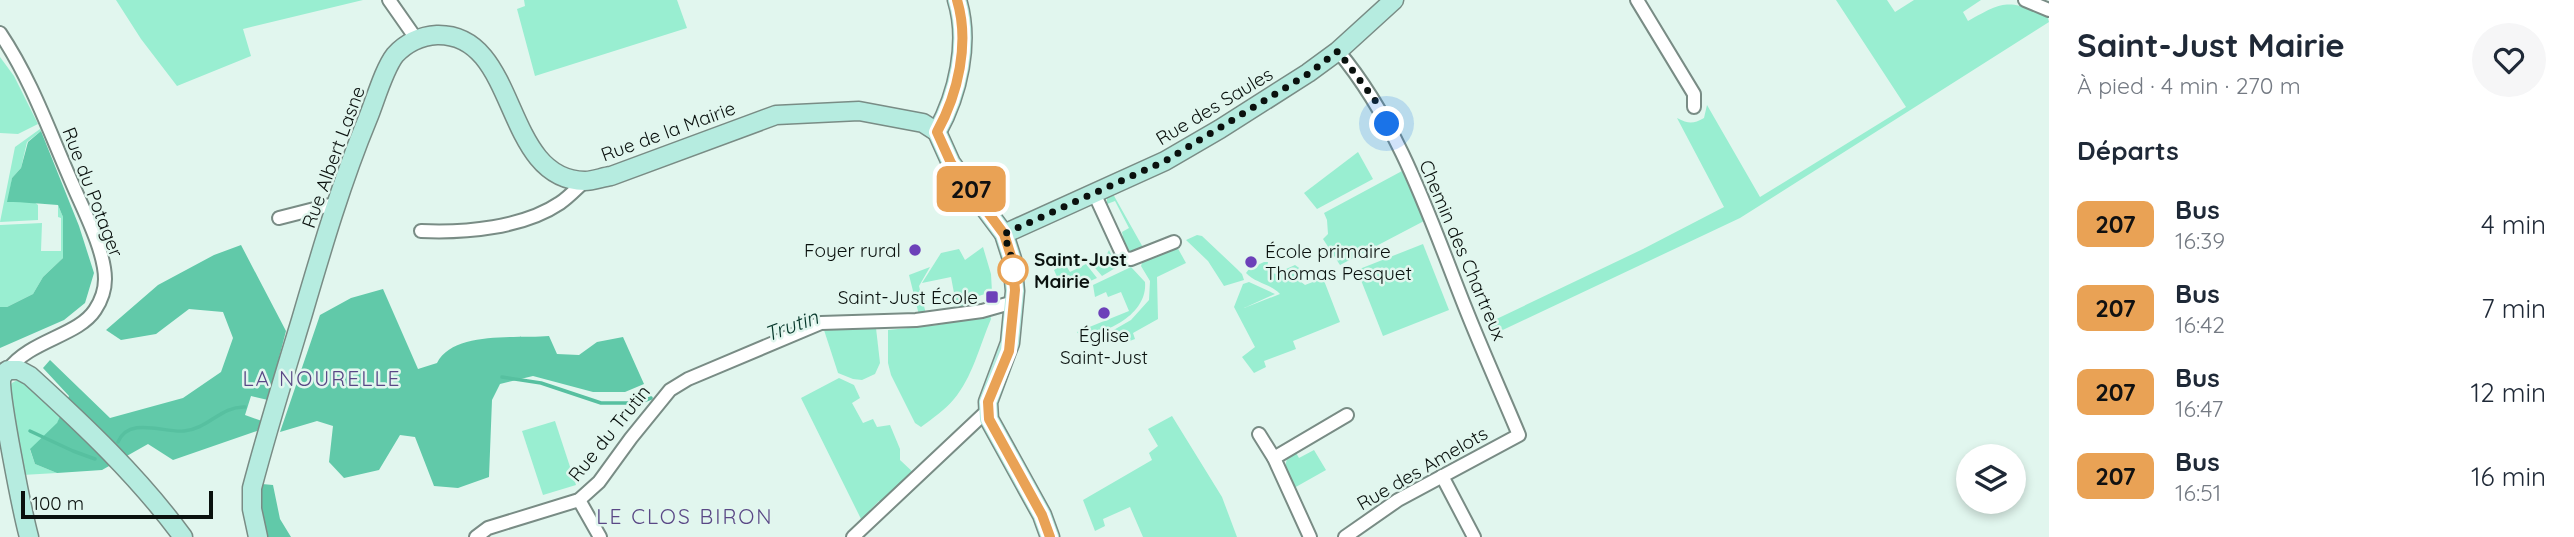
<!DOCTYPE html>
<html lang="fr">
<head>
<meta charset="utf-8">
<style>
  body { margin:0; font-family:Quicksand,sans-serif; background:#f6f6f7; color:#1f2937; height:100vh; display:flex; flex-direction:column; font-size:26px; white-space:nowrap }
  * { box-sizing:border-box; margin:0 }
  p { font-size:23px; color:#747a83 }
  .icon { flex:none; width:38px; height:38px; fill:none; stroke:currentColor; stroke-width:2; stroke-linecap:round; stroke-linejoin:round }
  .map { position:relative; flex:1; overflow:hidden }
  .panel { display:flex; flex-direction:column; background:#fff; width:525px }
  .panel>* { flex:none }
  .badge { padding:0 14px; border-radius:10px; font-size:24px; line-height:46px }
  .fabs { position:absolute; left:1956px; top:444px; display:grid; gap:14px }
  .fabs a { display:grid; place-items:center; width:70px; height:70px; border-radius:50%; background:#fff; box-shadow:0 4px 10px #0003; font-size:35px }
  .scale { position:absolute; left:21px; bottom:18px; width:192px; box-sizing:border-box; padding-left:7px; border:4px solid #0a110e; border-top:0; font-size:19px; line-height:24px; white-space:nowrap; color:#0a110e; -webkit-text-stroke:5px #e1f6ee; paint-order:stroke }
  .you { position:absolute; width:35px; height:35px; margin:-18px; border:5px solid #fff; border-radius:50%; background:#1a73e8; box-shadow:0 0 0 10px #1a73e833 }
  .map>.badge { position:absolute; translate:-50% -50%; box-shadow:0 0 0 4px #fff }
  h2 { padding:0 28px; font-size:26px; line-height:63px }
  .round { display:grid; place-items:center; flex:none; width:74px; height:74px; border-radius:37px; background:#f6f6f7 }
  .head { display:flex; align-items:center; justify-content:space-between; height:119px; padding:0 28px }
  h1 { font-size:33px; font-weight:800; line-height:52px }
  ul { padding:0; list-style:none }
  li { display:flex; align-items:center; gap:21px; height:84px; padding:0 28px }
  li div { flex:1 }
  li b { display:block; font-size:26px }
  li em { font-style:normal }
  li .badge { min-width:77px; font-weight:700; text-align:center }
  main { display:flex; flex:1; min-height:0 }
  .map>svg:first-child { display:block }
  .green { fill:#99eed1 }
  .forest { fill:#61c9a9 }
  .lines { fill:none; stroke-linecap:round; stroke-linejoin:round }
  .stream { stroke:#57c0a0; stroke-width:3.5 }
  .street-casing { stroke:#798c85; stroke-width:16 }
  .secondary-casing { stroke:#798c85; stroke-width:21 }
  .street { stroke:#fff; stroke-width:12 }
  .secondary { stroke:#b6ece0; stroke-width:18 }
  .line-casing { stroke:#fff; stroke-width:16 }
  .line { stroke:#e9a255; stroke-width:10 }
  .walk { stroke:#0a110e; stroke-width:7; stroke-dasharray:0 12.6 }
  .poi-dot { fill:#6c41b9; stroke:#e1f6ee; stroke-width:2.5 }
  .stop-dot { fill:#fff; stroke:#e9a255; stroke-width:3.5 }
  .labels { text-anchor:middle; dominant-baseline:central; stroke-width:5; stroke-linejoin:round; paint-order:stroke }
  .street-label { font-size:19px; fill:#0a110e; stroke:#e1f6ee }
  .poi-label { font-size:19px; fill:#0a110e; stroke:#e1f6ee; text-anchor:end }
  .stop-label { font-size:19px; font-weight:bold; fill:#0a110e; stroke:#e1f6ee; text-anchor:start }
  .water-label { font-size:21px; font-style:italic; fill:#07382b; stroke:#e1f6ee }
  .neighbourhood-label { font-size:21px; letter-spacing:2px; fill:#5a4886; stroke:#e1f6ee }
</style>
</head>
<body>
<main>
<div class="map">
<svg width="2049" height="537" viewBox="0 0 2049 537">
  <rect width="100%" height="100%" fill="#e1f6ee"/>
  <g class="green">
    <polygon points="116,0 363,0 243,29 251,56 177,86 141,39"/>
    <polygon points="524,0 677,0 687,28 535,76 517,9 525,6"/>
    <path d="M 1836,0 L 1887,0 L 1895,12 L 1914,0 L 1981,0 L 1963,12 L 1968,21 C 2005,0 2007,0 2047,15 L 2049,22 L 1740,218 L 1490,336 L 1486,324 L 1643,249 L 1724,207 L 1677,118 C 1689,124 1693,124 1704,118 L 1707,105 L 1760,197 L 1906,107 Z"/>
    <polygon points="0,57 14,76 38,124 18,134 0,133"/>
    <polygon points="40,129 41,131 27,142 21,168 12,178 8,202 34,202 38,205 38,220 0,222 15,147"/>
    <polygon points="1358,152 1373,179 1317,209 1304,193"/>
    <polygon points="1402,171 1424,221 1340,265 1323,239 1328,234 1327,220 1324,213"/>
    <polygon points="1113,194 1145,251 1138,254 1126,252 1122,232 1129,228 1115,201 1107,204 1107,197"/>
    <polygon points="58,205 63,217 63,258 43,277 33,294 7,307 0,307 0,225 42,223 41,251 61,251 61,218 58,217"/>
    <polygon points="1197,235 1202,236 1237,269 1242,274 1244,280 1224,286 1208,261 1186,240"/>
    <polygon points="1423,244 1449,310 1383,336 1357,270"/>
    <polygon points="1176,245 1186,263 1157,277 1158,319 1133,333 1135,339 1127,342 1105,339 1105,335 1131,320 1149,300 1150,281 1141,266 1143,260"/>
    <polygon points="983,247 991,274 992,292 965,300 967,307 957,309 951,277 922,283 941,253 959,249 965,260"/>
    <polygon points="1109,250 1117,267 1102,276 1090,262 1107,254"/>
    <path d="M 1264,262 L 1268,262 L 1267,268 L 1275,274 L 1295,265 L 1302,270 L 1300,281 L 1305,285 L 1323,278 L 1340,322 L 1293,341 L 1296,349 L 1264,361 L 1266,367 L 1254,373 L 1242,357 L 1255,347 L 1234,307 L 1243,284 L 1249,282 L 1275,294 L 1244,308 L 1280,294 C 1271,284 1255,283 1246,273 L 1249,269 Z"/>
    <polygon points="1065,264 1070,272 1086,264 1097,278 1075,288 1069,275 1058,279 1054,270"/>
    <polygon points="930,267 919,286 926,314 919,315 909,275"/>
    <path d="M 1131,267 L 1145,282 C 1148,314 1106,335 1079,335 L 1077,332 L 1129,311 L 1121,292 L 1108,297 L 1106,292 L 1095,297 L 1093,285 Z"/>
    <path d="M 990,314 L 991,319 C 980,345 972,378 954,399 C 945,410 933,418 921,427 L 915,423 L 891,375 L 888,363 L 888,330 L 938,325 Z"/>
    <polygon points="840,328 876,328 880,363 875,374 862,380 853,379 838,373 824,330"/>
    <polygon points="839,378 854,385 860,398 852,403 863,423 873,419 877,427 890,425 900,449 900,460 916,475 886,501 879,501 870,510 871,516 863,523 801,398"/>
    <polygon points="19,379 62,411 57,424 30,450 35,464 57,473 22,475 7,392 12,383"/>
    <polygon points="1172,416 1222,497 1237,537 1143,537 1130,507 1103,519 1105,526 1095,531 1083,500 1152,460 1149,453 1158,446 1148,429"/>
    <polygon points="555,421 576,485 543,495 522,431"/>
    <polygon points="1314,450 1326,470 1294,488 1285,468 1287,458 1295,451 1299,458"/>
  </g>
  <g class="forest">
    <path d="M 41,131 L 79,226 L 94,273 L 85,303 L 64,320 L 0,348 L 0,307 L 7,307 L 33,294 L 43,277 L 63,258 L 63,217 L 58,205 C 40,204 25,202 7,202 L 12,178 L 21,168 L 28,142 Z"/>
    <polygon points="241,245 286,331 268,400 251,396 245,415 262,421 257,431 173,460 148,444 102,470 57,473 35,464 30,449 57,423 69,396 43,368 50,360 110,418 183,398 221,372 233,338 223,312 189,309 156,334 121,340 106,330 158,285 214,255"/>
    <path d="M 383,289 L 418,369 L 437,363 C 454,330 518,339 549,336 L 557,354 L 579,355 L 597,342 L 623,337 L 644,384 L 625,392 L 593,392 L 533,376 L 500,384 L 492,400 L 489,477 L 458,488 L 434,486 L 415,437 L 400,435 L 379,470 L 344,478 L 329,462 L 333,426 L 317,421 L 280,432 L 320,315 L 351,298 Z"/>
    <polygon points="262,484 273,485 280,519 291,537 268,537 259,505"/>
  </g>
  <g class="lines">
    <g class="stream">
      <polyline points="502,377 541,383 601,403 638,403 651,398"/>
      <polyline points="30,431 73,451 95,459"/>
      <path d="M 118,442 C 129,416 164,433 184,431 C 208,429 221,406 245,407"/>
    </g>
    <defs>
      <g id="street">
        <polyline points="389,0 417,40"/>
        <polyline points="1637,0 1694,94 1694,107"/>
        <polyline points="2025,0 2049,10"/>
        <path d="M 0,33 C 32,81 49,131 72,183 C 83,209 105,251 105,279 C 105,290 101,301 95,310 C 78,336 30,340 8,370 L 5,369"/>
        <path d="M 1338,51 C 1400,125 1430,219 1465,307 C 1482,350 1501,392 1519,435 L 1398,500 L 1345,537"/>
        <polyline points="1094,193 1124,258 1131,259 1174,242"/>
        <polyline points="279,218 338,203"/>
        <path d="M 421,231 C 465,233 523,228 560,203 C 569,197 577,188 585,181"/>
        <polyline points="1259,434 1274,458 1310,537"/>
        <polyline points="1274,458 1347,415"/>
        <polyline points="1442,476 1474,537"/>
        <polyline points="579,500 600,537"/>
        <polyline points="476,537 488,528 579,500 599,482 631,438 670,390 688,379 821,323 916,320 982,311 1014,302"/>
        <polyline points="853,537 988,410"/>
      </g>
      <g id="secondary">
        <polyline points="937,132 951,163 1004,234 1012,259 1015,291 1010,343 988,402 989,419 1042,515 1050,537"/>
        <path d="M 937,132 C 958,94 970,42 957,0"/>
        <polyline points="1004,234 1165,161 1220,129 1308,73 1338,51 1394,0"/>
        <path d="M 29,537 C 22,511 0,399 1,379 C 3,374 5,373 8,370 L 19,370 L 30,376 C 85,426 138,476 183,537"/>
        <path d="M 258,537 L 252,509 L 252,488 C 267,431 284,376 301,320 C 321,252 341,183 368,118 C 375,101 384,69 395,55 C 406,43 421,36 437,35 C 520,33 501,180 585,181 C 593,181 603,177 611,176 L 776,115 L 859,111 L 923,123 L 937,132"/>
      </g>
    </defs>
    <use href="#street" class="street-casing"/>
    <use href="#secondary" class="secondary-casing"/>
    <use href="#street" class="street"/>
    <use href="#secondary" class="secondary"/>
  </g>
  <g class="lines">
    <defs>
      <path id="line" d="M 957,0 C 970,43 958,94 937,132 L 951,163 L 1004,234 L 1012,259 L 1015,290 L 1009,351 L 988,402 L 989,419 L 1042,515 L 1050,537"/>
    </defs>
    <use href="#line" class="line-casing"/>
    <use href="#line" class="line"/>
    <polyline class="walk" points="1013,270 1014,275 1012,259 1004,234 1165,161 1308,74 1338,51 1377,103 1387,124"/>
  </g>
  <g class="poi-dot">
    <circle cx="915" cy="250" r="7"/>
    <circle cx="1251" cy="262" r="7"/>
    <rect x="985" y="290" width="14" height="14" rx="3.5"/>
    <circle cx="1104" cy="313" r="7"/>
  </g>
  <circle class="stop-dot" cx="1013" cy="270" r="14"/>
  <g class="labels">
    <g class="street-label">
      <text transform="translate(1214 106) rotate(-31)">Rue des Saules</text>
      <text transform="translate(668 131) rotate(-20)">Rue de la Mairie</text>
      <text transform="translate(333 157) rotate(-70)">Rue Albert Lasne</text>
      <text transform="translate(93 192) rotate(69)">Rue du Potager</text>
      <text transform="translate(1463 250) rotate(67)">Chemin des Chartreux</text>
      <text transform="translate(609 433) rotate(-51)">Rue du Trutin</text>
      <text transform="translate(1422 468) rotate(-30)">Rue des Amelots</text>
    </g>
    <g class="poi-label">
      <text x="901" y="250">Foyer rural</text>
      <text x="1265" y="251" text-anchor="start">École primaire<tspan x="1265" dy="22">Thomas Pesquet</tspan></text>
      <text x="978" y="297">Saint-Just École</text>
      <text x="1104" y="335" text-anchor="middle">Église<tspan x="1104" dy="22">Saint-Just</tspan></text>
    </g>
    <g class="stop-label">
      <text x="1034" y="259">Saint-Just<tspan x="1034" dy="22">Mairie</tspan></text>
    </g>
    <g class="water-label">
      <text transform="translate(791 325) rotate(-20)">Trutin</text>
    </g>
    <g class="neighbourhood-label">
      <text x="322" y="378">LA NOURELLE</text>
      <text x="685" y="516">LE CLOS BIRON</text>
    </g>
  </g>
</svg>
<div class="fabs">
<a><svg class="icon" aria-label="layers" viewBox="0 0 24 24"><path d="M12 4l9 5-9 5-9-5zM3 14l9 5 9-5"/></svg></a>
</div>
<div class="scale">100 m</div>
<div class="you" style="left:1387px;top:124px"></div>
<b class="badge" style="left:971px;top:189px;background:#e9a255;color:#111">207</b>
</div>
<section class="panel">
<div class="head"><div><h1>Saint-Just Mairie</h1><p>À pied · 4 min · 270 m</p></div><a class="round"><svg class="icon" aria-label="heart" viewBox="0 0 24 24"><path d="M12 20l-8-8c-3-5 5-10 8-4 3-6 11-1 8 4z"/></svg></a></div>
<h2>Départs</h2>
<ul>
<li><span class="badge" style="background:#e9a255;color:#111">207</span><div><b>Bus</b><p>16:39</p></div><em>4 min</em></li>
<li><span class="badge" style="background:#e9a255;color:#111">207</span><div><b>Bus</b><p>16:42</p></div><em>7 min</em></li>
<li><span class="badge" style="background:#e9a255;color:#111">207</span><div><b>Bus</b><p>16:47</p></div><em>12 min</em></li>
<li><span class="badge" style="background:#e9a255;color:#111">207</span><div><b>Bus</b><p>16:51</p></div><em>16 min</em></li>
</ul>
</section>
</main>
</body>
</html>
